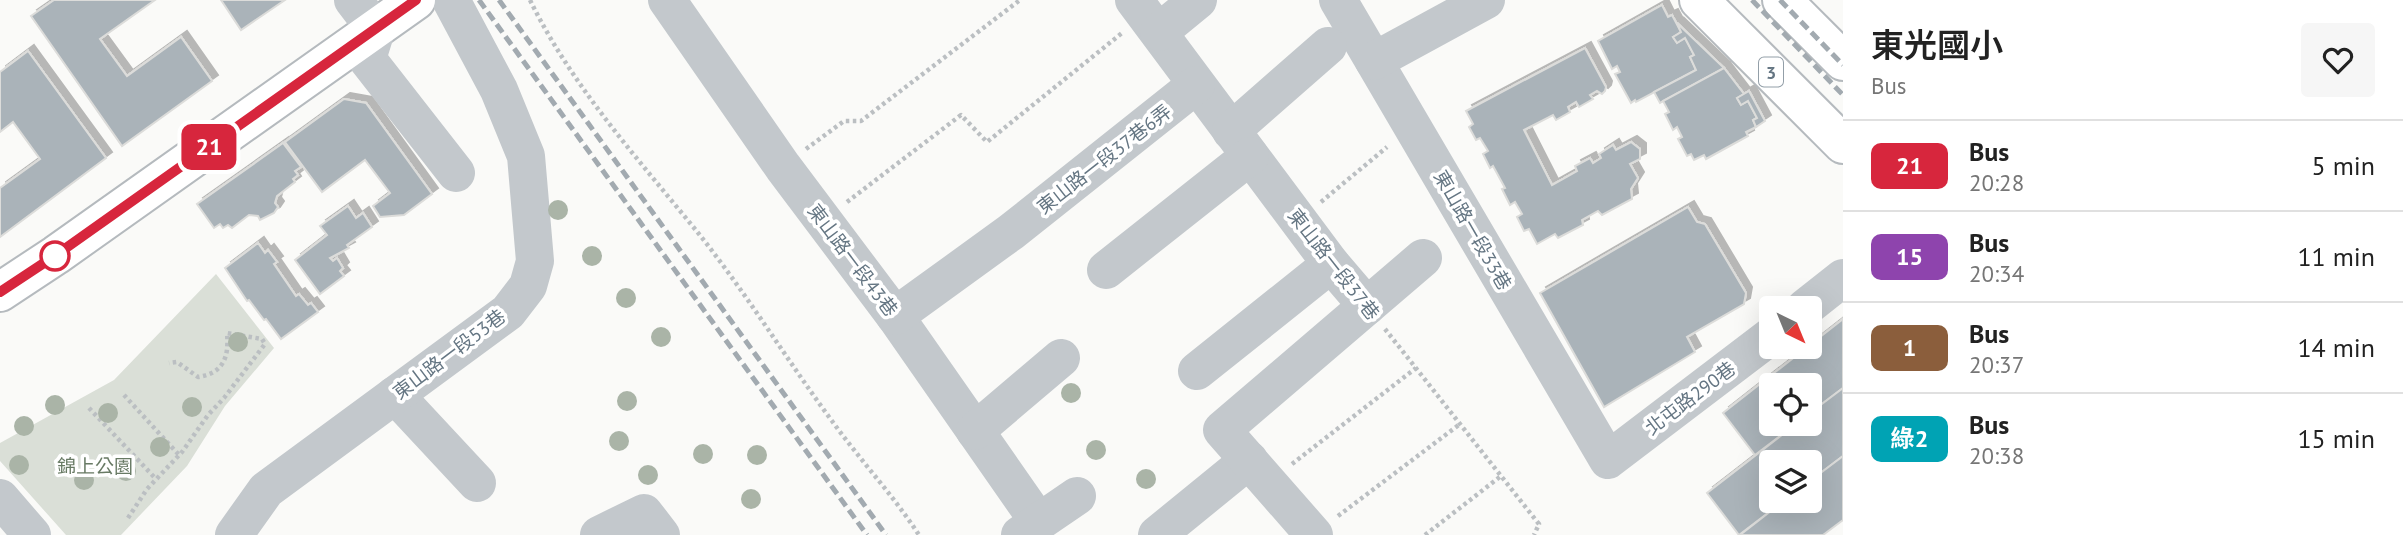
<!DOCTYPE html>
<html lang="en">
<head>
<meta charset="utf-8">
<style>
  body { margin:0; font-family:"PT Sans","Noto Sans TC",sans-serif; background:#f6f6f6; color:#222; height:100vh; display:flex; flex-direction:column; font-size:26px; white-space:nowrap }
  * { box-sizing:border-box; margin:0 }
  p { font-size:23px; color:#767676 }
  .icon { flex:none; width:38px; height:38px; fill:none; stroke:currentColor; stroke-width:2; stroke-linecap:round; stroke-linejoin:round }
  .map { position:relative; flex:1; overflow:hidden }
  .side { display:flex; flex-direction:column; background:#fff; width:560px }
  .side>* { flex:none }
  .badge { padding:0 14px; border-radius:10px; font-size:24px; line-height:46px }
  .needle { width:46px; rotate:137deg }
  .fabs { position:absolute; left:1759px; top:296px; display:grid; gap:14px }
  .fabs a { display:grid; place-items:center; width:63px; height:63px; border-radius:7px; background:#fff; box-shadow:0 7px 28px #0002; font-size:35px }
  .map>.badge { position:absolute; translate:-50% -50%; box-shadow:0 0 0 4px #fff }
  .round { display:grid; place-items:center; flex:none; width:74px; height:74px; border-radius:7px; background:#f6f6f6 }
  .summary { display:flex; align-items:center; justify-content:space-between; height:119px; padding:0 28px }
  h1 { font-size:33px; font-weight:600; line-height:52px }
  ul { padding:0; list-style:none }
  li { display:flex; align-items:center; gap:21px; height:91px; padding:0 28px; border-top:2px solid #e0e0e0 }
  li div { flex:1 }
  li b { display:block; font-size:26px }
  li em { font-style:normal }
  li .badge { min-width:77px; font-weight:700; text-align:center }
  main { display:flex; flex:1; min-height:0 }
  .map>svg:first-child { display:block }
  .green { fill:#dadfd7 }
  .building { fill:#aab3b9; stroke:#dcdcda; stroke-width:2; filter:url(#shadow) }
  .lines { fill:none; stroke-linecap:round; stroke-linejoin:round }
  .major-casing { stroke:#b5babe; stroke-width:42 }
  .path { stroke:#bbbfc2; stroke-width:4.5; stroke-dasharray:3.5 3.5; stroke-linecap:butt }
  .minor { stroke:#c3c8cc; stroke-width:38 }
  .major { stroke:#fff; stroke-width:38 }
  .rail { stroke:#a2aab0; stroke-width:5; stroke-dasharray:10 5; stroke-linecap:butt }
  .tree { fill:#aab4a7 }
  .line-casing { stroke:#fff; stroke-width:16 }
  .line { stroke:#d7263d; stroke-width:10 }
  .stop-dot { fill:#fff; stroke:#d7263d; stroke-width:3.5 }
  .labels { text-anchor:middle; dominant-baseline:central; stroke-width:7; stroke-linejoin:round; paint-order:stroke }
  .shield { fill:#fff; stroke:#939fa8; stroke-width:2 }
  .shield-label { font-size:18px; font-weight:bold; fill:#657683 }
  .street-label { font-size:19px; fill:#657683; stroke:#fff }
  .park-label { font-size:19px; fill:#687a64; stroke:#fff }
</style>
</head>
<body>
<main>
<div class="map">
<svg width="1843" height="535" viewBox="0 0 1843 535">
  <defs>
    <filter id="shadow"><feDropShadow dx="6" dy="-6" stdDeviation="0" flood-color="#0004"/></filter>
  </defs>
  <rect width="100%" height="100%" fill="#fafaf8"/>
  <polygon class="green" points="216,274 274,348 225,406 187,466 121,535 66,535 0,461 0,443 114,380"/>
  <g class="building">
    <polygon points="54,0 155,0 100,39 127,76 181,37 212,81 122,146 31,16"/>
    <polygon points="221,0 285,0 241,30"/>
    <polygon points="1662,5 1668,17 1672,15 1681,32 1673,37 1677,43 1685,38 1694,55 1690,57 1696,70 1636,102 1635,100 1631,103 1615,74 1620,72 1617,66 1612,69 1598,41"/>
    <polygon points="1677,23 1724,68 1660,103 1654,92 1696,70 1690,57 1694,55 1685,38 1677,43 1673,37 1681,32"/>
    <polygon points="1585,48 1606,87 1605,91 1602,94 1597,91 1590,95 1593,99 1579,107 1576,102 1568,107 1570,112 1556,120 1553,115 1524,130 1552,185 1577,171 1575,166 1590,158 1593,163 1601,158 1599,154 1613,145 1616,150 1631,142 1640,149 1640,159 1630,164 1638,178 1631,189 1632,199 1602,215 1598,211 1582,220 1583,225 1558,238 1555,234 1537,244 1529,229 1524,231 1517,217 1522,214 1515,202 1510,205 1502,189 1505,188 1493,166 1490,168 1483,154 1488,151 1480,138 1476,140 1469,127 1473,124 1466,111"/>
    <polygon points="28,51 106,158 0,237 0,188 40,159 13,122 0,132 0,72"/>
    <polygon points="1724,68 1744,94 1737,98 1741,105 1748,101 1757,118 1753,120 1756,127 1746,132 1748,136 1706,159 1704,155 1694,160 1691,154 1687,156 1678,139 1682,137 1677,127 1673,130 1665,114 1669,112 1663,101"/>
    <polygon points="1749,91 1765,121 1756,127 1753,120 1757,118 1748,101 1741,105 1737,98"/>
    <polygon points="344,99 366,103 432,194 404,215 380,217 373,206 390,193 365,160 322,192 285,142"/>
    <polygon points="283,143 301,167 295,171 298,175 293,179 295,182 277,196 275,203 278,207 274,213 260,220 258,216 249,215 232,228 228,225 223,228 220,224 214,228 197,204"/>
    <polygon points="348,206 356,218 363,213 372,227 347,245 349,248 330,258 333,261 337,258 343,268 340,271 344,276 320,294 295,260 327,235 320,226"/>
    <polygon points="1688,207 1697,222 1705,224 1746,293 1744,304 1687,337 1695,352 1604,407 1540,293"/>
    <polygon points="258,243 265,253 268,250 277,262 274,264 296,296 299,294 308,305 311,303 318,312 281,339 266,319 264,320 249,300 247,301 225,268"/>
    <polygon points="1843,319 1843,388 1810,413 1810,385 1771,385 1771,424 1796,424 1755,455 1723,413"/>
    <polygon points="1843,388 1843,456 1810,481 1810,462 1771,462 1771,500 1785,500 1739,535 1707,493 1796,424 1810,424 1810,413"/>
    <polygon points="1843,456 1843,520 1823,535 1740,535 1785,500 1810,500 1810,481"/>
  </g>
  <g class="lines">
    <defs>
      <g id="major">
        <polyline points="1699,0 1843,144"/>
        <polyline points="1782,0 1843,61"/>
        <polyline points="0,292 56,255 416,0"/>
      </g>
    </defs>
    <use href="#major" class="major-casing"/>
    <g class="path">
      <path d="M 530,0 C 571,84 632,152 690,223 C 742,286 784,356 832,421 C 860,460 893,495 919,535"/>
      <polyline points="806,149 844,121 861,121 1020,0"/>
      <polyline points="847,202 961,115 987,142 1122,33"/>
      <polyline points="1321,202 1387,147"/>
      <polyline points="1385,329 1539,524 1534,535"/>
      <polyline points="124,395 179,455"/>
      <polyline points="89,408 156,479"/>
      <polyline points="1292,464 1416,368"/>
      <polyline points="1338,516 1460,424"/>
      <path d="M 128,518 L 147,489 L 182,452 L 208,415 L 224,398 L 265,344 L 262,339 L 227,333 C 229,357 224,373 198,377 L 177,362 L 169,363"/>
      <polyline points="1425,535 1501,476"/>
    </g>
    <g class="minor">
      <polyline points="353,0 376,30 367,59 456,173"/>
      <polyline points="667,0 783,167 895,316 1038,521"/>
      <polyline points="1134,0 1331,264 1367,306"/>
      <polyline points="1338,0 1608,460 1771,336"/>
      <polyline points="1159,32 1198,0"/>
      <polyline points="1374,61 1486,0"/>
      <polyline points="1231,131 1328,46"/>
      <polyline points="1106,270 1250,156"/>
      <polyline points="1805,308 1843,278"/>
      <polyline points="895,316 1011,232 1196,85"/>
      <polyline points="1197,371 1331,264"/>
      <polyline points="395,395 477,483"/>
      <polyline points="975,431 1061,358"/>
      <polyline points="0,498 32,535"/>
      <polyline points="234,535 266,490 508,312 528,286 535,261 526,156 499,90 451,0"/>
      <polyline points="599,535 644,513 661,535"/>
      <polyline points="1020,535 1077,496"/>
      <polyline points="1157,535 1249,460"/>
      <polyline points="1314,535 1222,430 1423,258"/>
    </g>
    <use href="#major" class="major"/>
    <g class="rail">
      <polyline points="479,0 867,535"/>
      <polyline points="499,0 886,535"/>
      <polyline points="1752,0 1843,95"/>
      <polyline points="1780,0 1843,65"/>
    </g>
  </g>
  <g class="tree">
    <circle cx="558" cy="210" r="10"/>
    <circle cx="592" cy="256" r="10"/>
    <circle cx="626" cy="298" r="10"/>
    <circle cx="661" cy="337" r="10"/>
    <circle cx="238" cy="342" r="10"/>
    <circle cx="1071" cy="393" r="10"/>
    <circle cx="627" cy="401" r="10"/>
    <circle cx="55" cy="405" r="10"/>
    <circle cx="192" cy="407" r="10"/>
    <circle cx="108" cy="413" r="10"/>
    <circle cx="24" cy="426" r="10"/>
    <circle cx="619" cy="441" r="10"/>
    <circle cx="160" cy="447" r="10"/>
    <circle cx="1096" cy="450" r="10"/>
    <circle cx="703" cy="454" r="10"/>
    <circle cx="757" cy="455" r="10"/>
    <circle cx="19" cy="465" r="10"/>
    <circle cx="126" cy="471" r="10"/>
    <circle cx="648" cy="475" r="10"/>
    <circle cx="1146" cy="479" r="10"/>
    <circle cx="84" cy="480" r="10"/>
    <circle cx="751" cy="499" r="10"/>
  </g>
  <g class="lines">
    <defs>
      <polyline id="line" points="0,292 56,255 416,0"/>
    </defs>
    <use href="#line" class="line-casing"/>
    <use href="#line" class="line"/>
  </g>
  <circle class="stop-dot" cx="55" cy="256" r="14"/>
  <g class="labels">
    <rect class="shield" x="1759" y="57.5" width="24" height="29" rx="5"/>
    <g class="shield-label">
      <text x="1771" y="72">3</text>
    </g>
    <g class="street-label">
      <text transform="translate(1104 159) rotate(-38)">東山路一段37巷6弄</text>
      <text transform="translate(1473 230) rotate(60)">東山路一段33巷</text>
      <text transform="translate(853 260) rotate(53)">東山路一段43巷</text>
      <text transform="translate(1334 264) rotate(52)">東山路一段37巷</text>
      <text transform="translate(449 354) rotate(-37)">東山路一段53巷</text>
      <text transform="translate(1690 398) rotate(-37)">北屯路290巷</text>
    </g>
    <g class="park-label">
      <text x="95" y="466">錦上公園</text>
    </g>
  </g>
</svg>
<div class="fabs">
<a><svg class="needle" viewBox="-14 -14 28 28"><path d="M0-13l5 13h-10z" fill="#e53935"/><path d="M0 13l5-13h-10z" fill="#767676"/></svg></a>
<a><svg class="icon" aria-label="locate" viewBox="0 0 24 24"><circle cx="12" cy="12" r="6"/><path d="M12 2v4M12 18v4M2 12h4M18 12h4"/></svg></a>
<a><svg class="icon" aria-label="layers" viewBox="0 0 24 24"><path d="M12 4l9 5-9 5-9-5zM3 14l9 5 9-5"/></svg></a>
</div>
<b class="badge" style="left:209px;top:147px;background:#d7263d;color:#fff">21</b>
</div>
<section class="side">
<div class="summary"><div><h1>東光國小</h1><p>Bus</p></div><a class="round"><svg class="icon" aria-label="heart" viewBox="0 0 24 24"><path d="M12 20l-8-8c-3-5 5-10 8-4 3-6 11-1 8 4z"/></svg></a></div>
<ul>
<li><span class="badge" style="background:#d7263d;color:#fff">21</span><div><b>Bus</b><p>20:28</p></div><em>5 min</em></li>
<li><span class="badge" style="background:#8e44ad;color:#fff">15</span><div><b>Bus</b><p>20:34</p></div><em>11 min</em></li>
<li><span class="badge" style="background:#8b5e3c;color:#fff">1</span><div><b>Bus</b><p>20:37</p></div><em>14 min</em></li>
<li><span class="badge" style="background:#00a3b4;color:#fff">綠2</span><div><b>Bus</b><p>20:38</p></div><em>15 min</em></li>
</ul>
</section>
</main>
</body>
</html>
